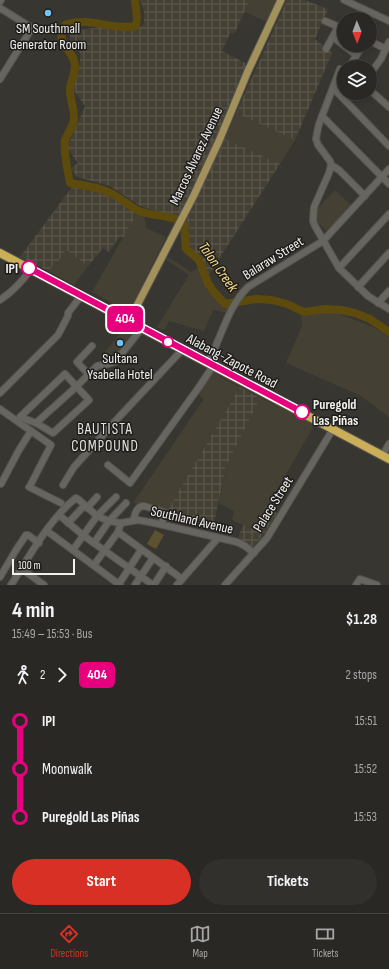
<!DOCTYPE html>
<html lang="en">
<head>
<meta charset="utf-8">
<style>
  body { margin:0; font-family:"Sofia Sans Condensed",sans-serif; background:#32302c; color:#f1f3f6; height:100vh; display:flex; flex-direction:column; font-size:15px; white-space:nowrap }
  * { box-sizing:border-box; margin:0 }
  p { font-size:13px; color:#a5a6a6 }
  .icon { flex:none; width:22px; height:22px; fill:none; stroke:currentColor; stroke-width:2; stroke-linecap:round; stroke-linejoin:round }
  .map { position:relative; height:585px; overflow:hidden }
  .side { display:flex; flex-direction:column; background:#2a2824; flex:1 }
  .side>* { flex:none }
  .badge { padding:0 8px; border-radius:6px; font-size:14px; line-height:26px }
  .needle { width:26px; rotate:179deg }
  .fabs { position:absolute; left:337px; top:12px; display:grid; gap:8px }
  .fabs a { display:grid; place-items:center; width:40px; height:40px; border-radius:50%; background:#2a2824; box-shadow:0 2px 6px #0003,0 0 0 1px #464441; font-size:20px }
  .scale { position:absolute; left:12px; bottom:10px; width:63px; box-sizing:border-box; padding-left:4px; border:2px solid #f2f1ed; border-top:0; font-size:11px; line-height:14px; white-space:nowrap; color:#f2f1ed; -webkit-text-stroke:3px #1e1d1b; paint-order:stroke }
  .map>.badge { position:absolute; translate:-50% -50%; box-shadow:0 0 0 2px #fff }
  .legs { display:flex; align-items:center; gap:6px; height:44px; padding:0 12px; font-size:13px }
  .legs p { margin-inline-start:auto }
  .head { display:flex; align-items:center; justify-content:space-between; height:68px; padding:0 12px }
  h1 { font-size:22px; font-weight:700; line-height:30px }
  .button { display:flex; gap:8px; margin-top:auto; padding:8px 12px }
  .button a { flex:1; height:46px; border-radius:24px; background:#d93025; color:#fff; font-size:16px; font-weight:700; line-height:46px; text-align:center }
  .button a+a { background:#32302c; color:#f1f3f6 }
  ul { padding:0 12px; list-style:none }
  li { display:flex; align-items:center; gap:14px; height:48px; font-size:15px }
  li i { display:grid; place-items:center; width:6px; height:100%; margin:0 5px; background:currentColor }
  li i::after { content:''; width:10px; height:10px; margin:-5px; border:3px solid; border-radius:50%; background:#2a2824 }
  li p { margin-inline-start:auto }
  li:first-child i { background:linear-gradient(#0000 50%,currentColor 0) }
  li:last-child i { background:linear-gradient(currentColor 50%,#0000 0) }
  .menu { display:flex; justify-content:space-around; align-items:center; height:56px; border-top:1px solid #464441; background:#2a2824; font-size:11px; color:#a5a6a6 }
  .menu a { display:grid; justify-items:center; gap:2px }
  .menu .on { color:#d93025 }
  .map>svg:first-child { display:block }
  .built { fill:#444034 }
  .industrial { fill:url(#industrial-grid) }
  .pitch { fill:#5d522f }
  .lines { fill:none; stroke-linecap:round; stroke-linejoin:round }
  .river { stroke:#5d4b0d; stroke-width:8 }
  .minor-casing { stroke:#56544f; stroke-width:8 }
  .major-casing { stroke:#56544f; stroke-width:9 }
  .highway-casing { stroke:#56544f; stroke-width:10 }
  .minor { stroke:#67655f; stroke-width:6 }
  .major { stroke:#a2915b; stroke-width:7 }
  .highway { stroke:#caaf58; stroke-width:8 }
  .line-1-casing { stroke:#fff; stroke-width:9 }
  .line-1 { stroke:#e6007e; stroke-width:6 }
  .poi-dot { fill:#70c2f4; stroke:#1e1d1b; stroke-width:1.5 }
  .stop-1-dot { fill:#fff; stroke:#e6007e; stroke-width:2 }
  .labels { text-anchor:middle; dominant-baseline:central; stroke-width:3; stroke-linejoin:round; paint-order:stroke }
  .poi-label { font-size:14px; fill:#f2f1ed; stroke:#1e1d1b }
  .street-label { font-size:14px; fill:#f2f1ed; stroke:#1e1d1b }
  .stop-label { font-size:14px; font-weight:bold; fill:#f2f1ed; stroke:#1e1d1b; text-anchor:end }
  .water-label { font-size:15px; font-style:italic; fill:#f8dd88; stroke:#1e1d1b }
  .neighbourhood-label { font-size:15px; letter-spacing:1px; fill:#e5e3dc; stroke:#1e1d1b }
</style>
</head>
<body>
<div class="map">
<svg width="389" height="585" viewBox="0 0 389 585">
  <defs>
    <pattern id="industrial-grid" width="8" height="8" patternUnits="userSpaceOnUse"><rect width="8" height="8" fill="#444034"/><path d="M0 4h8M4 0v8" fill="none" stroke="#5f5c52"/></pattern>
  </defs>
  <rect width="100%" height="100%" fill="#383630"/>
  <g class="built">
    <polygon points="250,0 278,0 268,22 245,12"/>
    <polygon points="236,113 295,140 280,164 225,139"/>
    <polygon points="335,190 352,206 328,232 315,220 316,210"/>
    <polygon points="137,213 144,213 146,228 166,237 132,306 126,309 123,309 92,292"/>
    <polygon points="66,250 88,266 74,285 49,271 54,263 57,264"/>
    <polygon points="168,257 191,272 201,267 205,284 225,303 232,305 228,313 213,310 204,331 169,321 164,330 157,327 189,275 166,260"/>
    <polygon points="328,310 371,326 389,337 389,417 361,396 286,363 302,326 301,314"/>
    <polygon points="125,327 135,333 114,359 105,352"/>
    <polygon points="213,370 220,377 240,387 167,511 133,503 204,399 197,393"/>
    <polygon points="260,398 315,424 267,507 252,529 232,520 234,511 219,503 226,466"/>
  </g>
  <g class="industrial">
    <polygon points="140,0 250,0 234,34 230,33 222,51 247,64 214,142 179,217 142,207 110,186 77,177 71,168 78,163 67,148 85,106 73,89 80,64 80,53 70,41 70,31 103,27 137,30 144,24 144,11"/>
    <polygon points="287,0 305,0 328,9 315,39 332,53 295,140 236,113"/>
    <polygon points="225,139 280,164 208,276 202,258 188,246 189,230 187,219"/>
    <polygon points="72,187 95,191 113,196 137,213 123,238 120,236 109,252 103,248 88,266 66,250 56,265 54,264 49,271 20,257"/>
    <polygon points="240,387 260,398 226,466 214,523 167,511"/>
    <polygon points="267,507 277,513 265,533 252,548 237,541 243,525 252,529"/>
  </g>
  <polygon class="pitch" points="155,530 164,535 156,549 147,544"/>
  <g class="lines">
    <path class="river" d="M 135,0 L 137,18 L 136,26 C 113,31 89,16 65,25 C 53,45 75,49 75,66 C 75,75 70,82 70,90 C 70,99 74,108 74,118 C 74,125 68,133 65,140 C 63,149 68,173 70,183 C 85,186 101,187 114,195 C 122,199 129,206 137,210 C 152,217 171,214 184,223 L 186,249 L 199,260 L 208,283 L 214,292 L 225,304 L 256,299 L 272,300 L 287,304 L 304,312 L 326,309 L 341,310 L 355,313 L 370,319 L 389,332"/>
    <defs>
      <g id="minor">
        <polyline points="344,0 389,21"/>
        <polyline points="0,2 1,0"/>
        <polyline points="0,8 32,28 0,79"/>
        <polyline points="325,21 344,29"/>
        <polyline points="333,37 356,55"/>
        <polyline points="370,41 386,49"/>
        <polyline points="326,49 338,27"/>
        <polyline points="349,67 363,45"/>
        <polyline points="340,69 319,124 317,133 316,139 318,145 330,161 331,165 329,173 314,207 313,221 315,226 339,268 368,296 389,309"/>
        <polyline points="370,74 381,59 389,42"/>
        <polyline points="333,88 389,146"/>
        <polyline points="370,90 389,107"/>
        <polyline points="322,116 389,184"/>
        <polyline points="331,165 339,170 365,196"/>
        <polyline points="339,268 389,214"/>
        <polyline points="358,287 389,253"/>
        <path d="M 0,300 C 12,292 22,282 31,269"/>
        <polyline points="378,303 389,291"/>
        <path d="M 208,363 C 221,338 228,306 248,287 L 323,241 L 389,169"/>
        <polygon points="65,374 89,400 53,433 36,423 20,417"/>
        <polyline points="89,375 77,362 92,346"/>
        <polyline points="0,393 58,335 68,316 68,313 81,296"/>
        <polyline points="0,409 51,445 30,486 29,487 61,503"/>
        <polyline points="36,423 76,387 97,366 108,364 115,362 142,328"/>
        <polyline points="383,455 389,444"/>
        <polyline points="108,465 130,483 199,387 213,366"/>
        <polyline points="0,484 1,484 19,450 31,431"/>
        <polyline points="63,485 74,467 120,416 183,349"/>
        <polyline points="87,508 97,497"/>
        <polyline points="59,515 84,536 153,585"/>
        <path d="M 133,521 C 135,515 136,506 144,506 L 164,512 L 162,524"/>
        <polyline points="68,523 85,505"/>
        <polyline points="47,531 120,585"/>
        <polyline points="118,532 182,579"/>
        <polyline points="94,543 109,521 126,503"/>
        <polyline points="73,550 97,516 116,497"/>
        <polyline points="94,565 118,532 121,523"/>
        <polyline points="22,569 44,585"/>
        <polyline points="0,577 16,550 26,535 28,535 39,543"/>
        <polyline points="119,584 141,550"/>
        <path d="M 11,585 C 29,557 50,518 76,498 L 78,499 L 97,516 L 109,521 L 121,523 L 138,520 L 159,524 L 237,542 L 245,546 L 254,553"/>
        <polyline points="135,585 153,558"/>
        <polyline points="154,585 166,566"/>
        <polyline points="177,585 218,538"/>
        <polyline points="225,585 267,538 333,429"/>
        <polyline points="356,585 360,579 377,585"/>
      </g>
      <polyline id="major" points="129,321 194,195 219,141 248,71 281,0"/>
      <polyline id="highway" points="0,253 389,459"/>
    </defs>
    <use href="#minor" class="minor-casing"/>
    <use href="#major" class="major-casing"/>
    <use href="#highway" class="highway-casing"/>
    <use href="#minor" class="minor"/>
    <use href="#major" class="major"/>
    <use href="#highway" class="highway"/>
  </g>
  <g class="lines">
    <defs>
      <polyline id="line-1" points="29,268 302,412"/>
    </defs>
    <use href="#line-1" class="line-1-casing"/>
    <use href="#line-1" class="line-1"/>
  </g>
  <g class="poi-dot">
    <circle cx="48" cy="13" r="4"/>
    <circle cx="120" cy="343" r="4"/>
  </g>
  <g class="stop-1-dot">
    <circle cx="29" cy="268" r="7"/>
    <circle cx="168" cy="342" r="5"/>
    <circle cx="302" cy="412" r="7"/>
  </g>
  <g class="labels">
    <g class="poi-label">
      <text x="48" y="28">SM Southmall<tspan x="48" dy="16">Generator Room</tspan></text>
      <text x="120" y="358">Sultana<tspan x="120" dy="16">Ysabella Hotel</tspan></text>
    </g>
    <g class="street-label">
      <text transform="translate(196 156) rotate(-65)">Marcos Alvarez Avenue</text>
      <text transform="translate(273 258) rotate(-32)">Balaraw Street</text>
      <text transform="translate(232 361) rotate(28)">Alabang-Zapote Road</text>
      <text transform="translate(273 504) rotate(-58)">Palace Street</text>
      <text transform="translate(192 520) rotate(13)">Southland Avenue</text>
    </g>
    <g class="stop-label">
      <text x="18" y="268">IPI</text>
      <text x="313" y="404" text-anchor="start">Puregold<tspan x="313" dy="16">Las Piñas</tspan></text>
    </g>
    <g class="water-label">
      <text transform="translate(218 267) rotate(55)">Talon Creek</text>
    </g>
    <g class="neighbourhood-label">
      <text x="105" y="429">BAUTISTA<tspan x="105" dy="17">COMPOUND</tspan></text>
    </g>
  </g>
</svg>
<div class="fabs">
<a><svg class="needle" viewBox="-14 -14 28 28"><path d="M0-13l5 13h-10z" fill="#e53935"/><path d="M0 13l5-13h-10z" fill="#a5a6a6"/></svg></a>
<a><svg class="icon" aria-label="layers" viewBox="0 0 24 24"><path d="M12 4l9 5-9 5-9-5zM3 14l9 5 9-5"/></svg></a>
</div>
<div class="scale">100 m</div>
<b class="badge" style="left:125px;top:319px;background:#e6007e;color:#fff">404</b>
</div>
<section class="side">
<div class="head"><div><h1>4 min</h1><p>15:49 – 15:53 · Bus</p></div><b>$1.28</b></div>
<div class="legs"><svg class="icon" aria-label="walk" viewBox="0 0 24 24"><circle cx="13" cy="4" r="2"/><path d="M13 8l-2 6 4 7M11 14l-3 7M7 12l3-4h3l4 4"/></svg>2<svg class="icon" aria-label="forward" viewBox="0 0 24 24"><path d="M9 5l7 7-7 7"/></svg><b class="badge" style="background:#e6007e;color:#fff">404</b><p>2 stops</p></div>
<ul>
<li><i style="color:#e6007e"></i><b>IPI</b><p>15:51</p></li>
<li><i style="color:#e6007e"></i><span>Moonwalk</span><p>15:52</p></li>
<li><i style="color:#e6007e"></i><b>Puregold Las Piñas</b><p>15:53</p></li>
</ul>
<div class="button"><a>Start</a><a>Tickets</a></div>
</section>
<nav class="menu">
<a class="on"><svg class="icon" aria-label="directions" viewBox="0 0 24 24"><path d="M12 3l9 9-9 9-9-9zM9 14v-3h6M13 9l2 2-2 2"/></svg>Directions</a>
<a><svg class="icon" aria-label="map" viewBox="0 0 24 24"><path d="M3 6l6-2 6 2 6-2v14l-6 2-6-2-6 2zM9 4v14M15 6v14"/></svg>Map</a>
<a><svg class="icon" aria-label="tickets" viewBox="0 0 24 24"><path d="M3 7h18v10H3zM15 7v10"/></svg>Tickets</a>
</nav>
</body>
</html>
